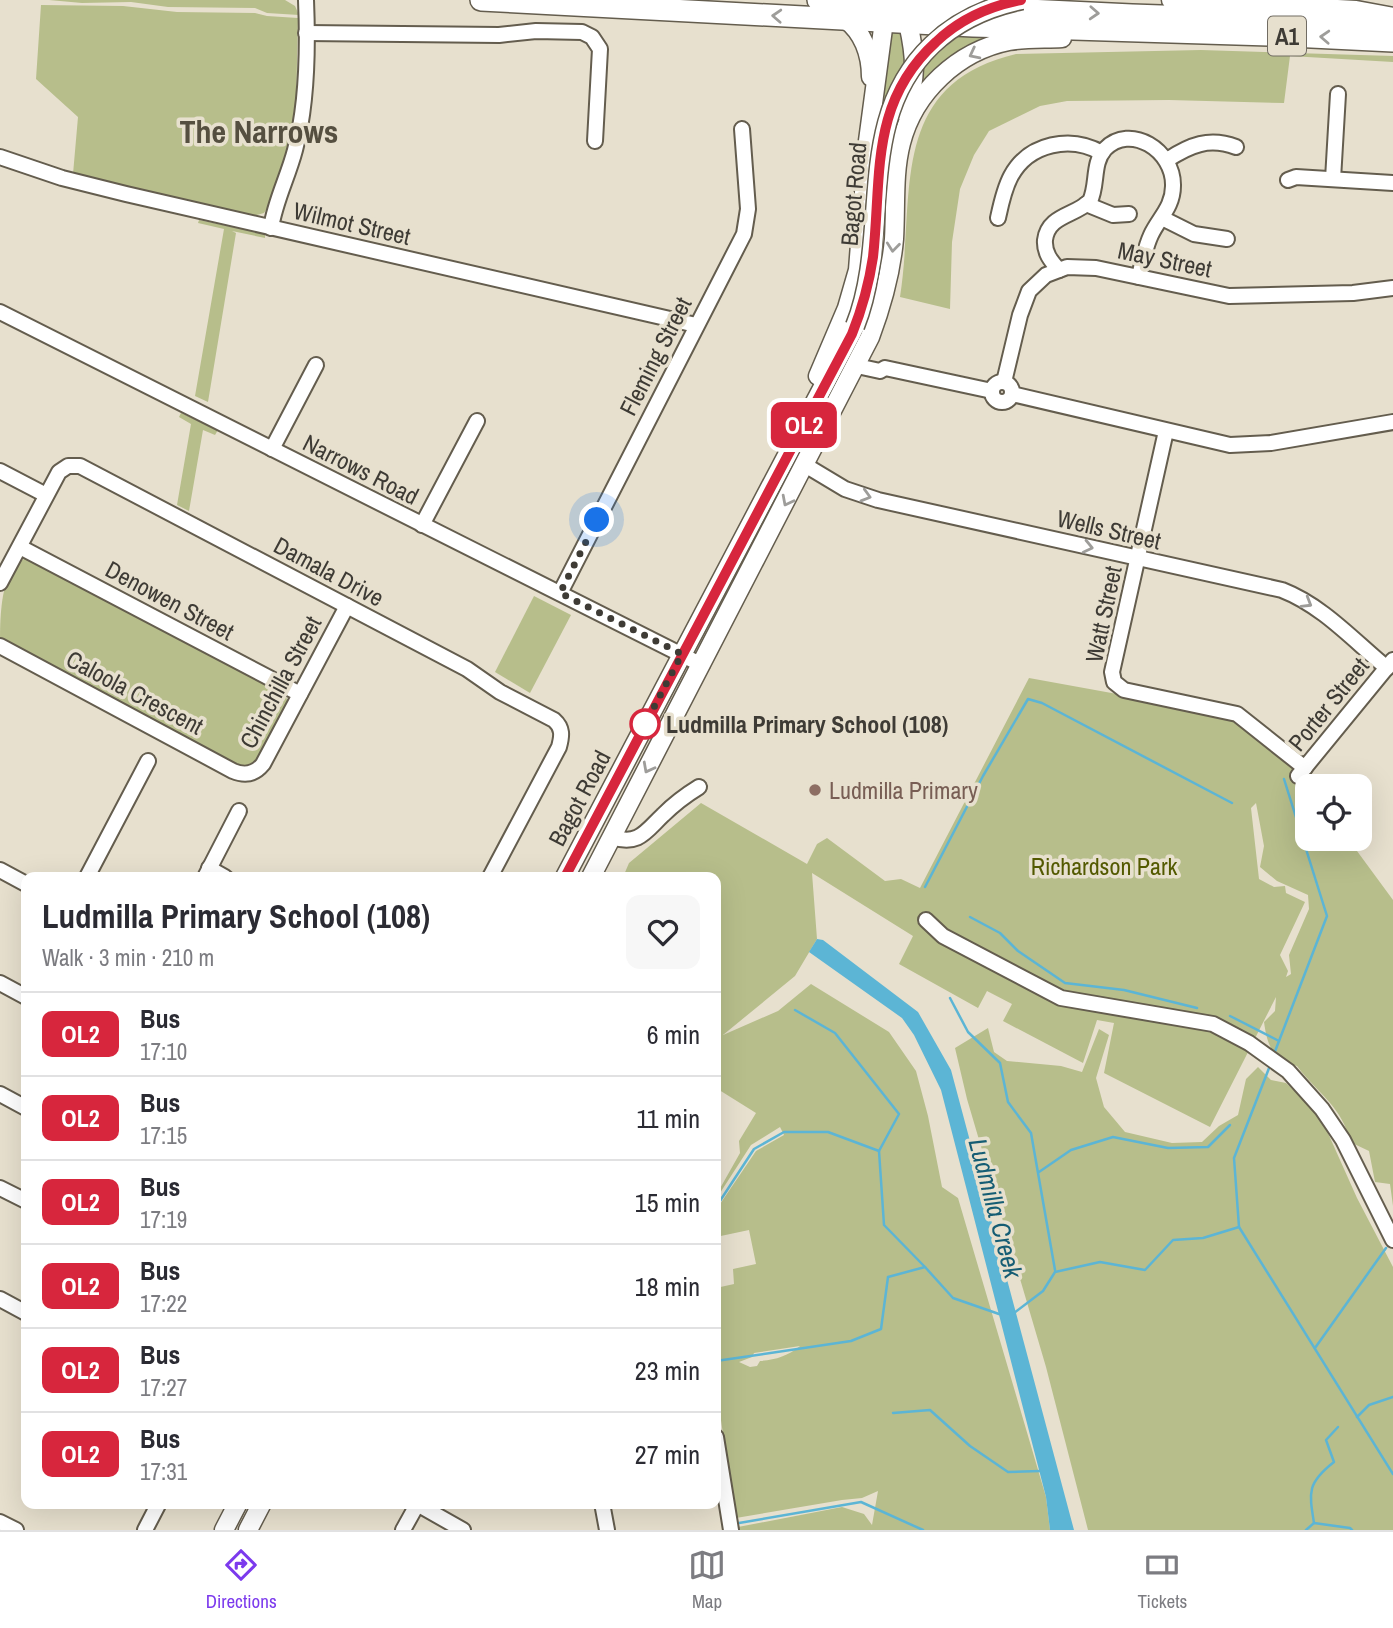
<!DOCTYPE html>
<html lang="en">
<head>
<meta charset="utf-8">
<style>
  body { margin:0; font-family:"Archivo Narrow",sans-serif; background:#f7f7f7; color:#2b2b33; height:100vh; display:flex; flex-direction:column; font-size:26px; white-space:nowrap }
  * { box-sizing:border-box; margin:0 }
  p { font-size:23px; color:#7c7c81 }
  .icon { flex:none; width:38px; height:38px; fill:none; stroke:currentColor; stroke-width:2; stroke-linecap:round; stroke-linejoin:round }
  .map { position:relative; flex:1; overflow:hidden }
  .details { position:absolute; left:21px; top:872px; width:700px; height:637px; display:flex; flex-direction:column; background:#fff; border-radius:14px; box-shadow:0 7px 28px #0002 }
  .details>* { flex:none }
  .badge { padding:0 14px; border-radius:10px; font-size:24px; line-height:46px }
  .tools { position:absolute; left:1295px; top:774px; display:grid; gap:14px }
  .tools a { display:grid; place-items:center; width:77px; height:77px; border-radius:14px; background:#fff; box-shadow:0 7px 28px #0002; font-size:35px }
  .you { position:absolute; width:35px; height:35px; margin:-18px; border:5px solid #fff; border-radius:50%; background:#1a73e8; box-shadow:0 0 0 10px #1a73e833 }
  .map>.badge { position:absolute; translate:-50% -50%; box-shadow:0 0 0 4px #fff }
  .round { display:grid; place-items:center; flex:none; width:74px; height:74px; border-radius:14px; background:#f7f7f7 }
  .headline { display:flex; align-items:center; justify-content:space-between; height:119px; padding:0 21px }
  h1 { font-size:33px; font-weight:700; line-height:52px }
  ul { padding:0; list-style:none }
  li { display:flex; align-items:center; gap:21px; height:84px; padding:0 21px; border-top:2px solid #e1e1e2 }
  li div { flex:1 }
  li b { display:block; font-size:26px }
  li em { font-style:normal }
  li .badge { min-width:77px; font-weight:700; text-align:center }
  .dock { display:flex; justify-content:space-around; align-items:center; height:98px; border-top:2px solid #e1e1e2; background:#fff; font-size:19px; color:#7c7c81 }
  .dock a { display:grid; justify-items:center; gap:4px }
  .dock .current { color:#7c3aed }
  .map>svg:first-child { display:block }
  .green { fill:#b7be8b; fill-rule:evenodd }
  .water { fill:#5cb5d5 }
  .lines { fill:none; stroke-linecap:round; stroke-linejoin:round }
  .stream { stroke:#5cb5d5; stroke-width:2.5 }
  .minor-casing { stroke:#645d4e; stroke-width:18 }
  .major-casing { stroke:#645d4e; stroke-width:21 }
  .highway-casing { stroke:#645d4e; stroke-width:24 }
  .minor { stroke:#fff; stroke-width:14 }
  .major { stroke:#fff; stroke-width:18 }
  .highway { stroke:#fff; stroke-width:21 }
  .major-bridge-casing { stroke:#645d4e; stroke-width:21; stroke-linecap:butt }
  .major-bridge { stroke:#fff; stroke-width:18 }
  .oneway { stroke:#9e9d9a }
  .line-casing { stroke:#fff; stroke-width:16 }
  .line { stroke:#d7263d; stroke-width:10 }
  .walk { stroke:#3e3b35; stroke-width:7; stroke-dasharray:0 12.6 }
  .stop-dot { fill:#fff; stroke:#d7263d; stroke-width:3.5 }
  .education-dot { fill:#8d6e63; stroke:#e7e0ce; stroke-width:2.5 }
  .labels { text-anchor:middle; dominant-baseline:central; stroke-width:7; stroke-linejoin:round; paint-order:stroke }
  .shield { fill:#e7e0ce; stroke:#716c63; stroke-width:2 }
  .shield-label { font-size:23px; font-weight:bold; fill:#3e3b35 }
  .street-label { font-size:24px; fill:#3e3b35; stroke:#e7e0ce }
  .stop-label { font-size:24px; font-weight:bold; fill:#3e3b35; stroke:#e7e0ce; text-anchor:start }
  .education-label { font-size:24px; fill:#785e54; stroke:#e7e0ce; text-anchor:start }
  .park-label { font-size:24px; fill:#535900; stroke:#e7e0ce }
  .water-label { font-size:26px; font-style:italic; fill:#165d74; stroke:#e7e0ce }
  .district-label { font-size:32px; font-weight:bold; fill:#554f40; stroke:#e7e0ce }
</style>
</head>
<body>
<div class="map">
<svg width="1393" height="1530" viewBox="0 0 1393 1530">
  <rect width="100%" height="100%" fill="#e7e0ce"/>
  <g class="green">
    <polygon points="49,0 285,0 295,6 299,15 267,13 255,8 168,7 131,2 82,3"/>
    <polygon points="41,5 123,6 177,12 255,13 267,16 298,18 296,106 287,154 268,207 264,213 253,216 73,174 78,117 36,79"/>
    <polygon points="892,29 902,31 910,61 899,75 886,100 883,97"/>
    <path d="M 967,31 L 997,35 L 921,88 L 920,73 C 933,56 949,43 967,31 Z"/>
    <path d="M 1201,50 L 1393,56 L 1393,62 L 1290,56 L 1284,103 L 1169,100 L 1067,101 L 1040,106 L 989,131 L 974,155 L 960,189 L 952,242 L 950,309 L 900,297 C 916,196 886,85 1016,54 Z"/>
    <polygon points="199,220 265,234 265,238 232,231 236,233 208,402 195,396 224,229 198,223"/>
    <polygon points="181,413 218,430 215,435 203,430 189,511 177,505 191,424 179,417"/>
    <path d="M 28,558 L 285,693 L 288,703 L 259,760 L 251,766 L 240,767 L 0,643 C 0,619 0,563 28,558 Z"/>
    <polygon points="534,596 571,615 530,693 495,672"/>
    <path d="M 1029,678 L 1128,696 L 1235,721 L 1293,767 L 1299,777 L 1302,800 L 1307,803 L 1307,838 L 1338,838 L 1341,844 L 1357,851 L 1393,900 L 1393,1206 L 1390,1184 L 1375,1182 L 1369,1151 L 1350,1142 C 1343,1107 1317,1093 1297,1066 C 1272,1060 1267,1044 1264,1022 L 1275,1011 L 1276,997 L 1210,1127 L 1104,1073 L 1114,1023 L 1097,1020 L 1083,1063 L 1003,1021 L 1012,1004 L 987,991 L 978,1008 L 899,964 L 913,936 L 812,873 L 817,939 L 795,976 L 723,1035 L 778,1011 L 811,984 L 889,1032 L 916,1071 L 928,1116 L 942,1187 L 958,1198 L 1046,1497 L 1050,1530 L 738,1530 L 738,1527 L 842,1507 L 864,1514 L 872,1525 L 878,1491 L 862,1498 L 842,1500 L 736,1518 L 716,1388 L 716,1288 L 734,1284 L 733,1269 L 756,1264 L 749,1230 L 716,1237 L 716,1210 L 756,1151 L 784,1135 L 780,1127 L 751,1145 L 720,1193 L 718,1192 L 740,1153 L 739,1141 L 756,1113 L 716,1088 L 716,877 L 623,877 L 629,863 L 701,803 L 807,864 L 817,844 L 827,838 L 885,881 L 901,879 L 920,888 ZM 1256,803 L 1264,846 L 1260,867 L 1277,881 L 1308,895 L 1309,909 L 1289,955 L 1291,974 L 1286,977 L 1288,971 L 1280,955 L 1305,902 L 1286,893 L 1285,886 L 1274,887 L 1259,879 L 1251,808 ZM 800,1346 C 788,1356 775,1360 760,1361 L 757,1366 L 750,1367 L 739,1362 L 752,1357 L 754,1353 Z"/>
    <polygon points="988,1028 994,1052 1007,1061 1061,1066 1082,1072 1099,1029 1109,1035 1096,1078 1104,1107 1125,1132 1172,1143 1202,1142 1219,1126 1238,1115 1246,1079 1258,1067 1271,1080 1286,1083 1319,1113 1357,1198 1393,1267 1393,1530 1088,1530 1046,1367 967,1099 955,1048"/>
  </g>
  <polygon class="water" points="817,939 823,940 918,1012 951,1070 1074,1530 1050,1530 1046,1497 941,1090 914,1035 902,1018 809,952"/>
  <g class="lines">
    <g class="stream">
      <polyline points="925,887 983,776 1028,699 1042,703 1232,803"/>
      <polyline points="970,917 1000,933 1018,951 1065,983 1124,990 1197,1008"/>
      <polyline points="950,998 968,1032 1000,1063 1008,1102 1031,1133 1055,1270"/>
      <polyline points="795,1010 835,1033 899,1114 879,1151"/>
      <polyline points="1230,1016 1279,1041"/>
      <polyline points="1274,1054 1327,916 1284,779"/>
      <polyline points="1271,1063 1234,1158 1239,1227 1393,1474"/>
      <polyline points="1039,1172 1071,1150 1113,1137 1168,1148 1208,1147 1230,1125"/>
      <polyline points="716,1207 754,1149 784,1132 828,1132 879,1151 884,1225 925,1267"/>
      <polyline points="1014,1313 1043,1291 1055,1272 1100,1262 1145,1270 1173,1240 1203,1238 1239,1227"/>
      <polyline points="1315,1348 1386,1248"/>
      <polyline points="716,1361 851,1341 881,1329 888,1277 925,1267 953,1298 999,1314"/>
      <polyline points="893,1413 930,1410 970,1446 1008,1472 1040,1471"/>
      <polyline points="1357,1417 1369,1405 1393,1397"/>
      <polyline points="739,1523 861,1502 923,1530"/>
      <path d="M 1314,1523 C 1309,1492 1307,1483 1334,1462 L 1326,1440 L 1338,1427"/>
      <polyline points="1306,1530 1314,1523 1350,1528 1352,1530"/>
    </g>
    <defs>
      <g id="minor">
        <polyline points="306,33 499,35 536,31 582,32 592,37 600,49 595,141"/>
        <polyline points="0,157 62,178 126,194 696,325"/>
        <path d="M 1167,160 C 1190,145 1209,137 1236,147"/>
        <polyline points="1333,179 1338,94"/>
        <polyline points="1288,180 1296,177 1393,183"/>
        <polyline points="1086,204 1113,215 1129,214"/>
        <path d="M 998,218 C 1001,204 1004,189 1011,176 C 1029,143 1071,135 1102,153"/>
        <polyline points="1162,218 1194,234 1227,239"/>
        <path d="M 271,228 C 275,201 288,177 295,150 C 307,105 308,47 306,0"/>
        <path d="M 1059,270 C 1051,261 1044,253 1045,240 C 1048,215 1075,216 1090,201 C 1098,185 1092,163 1105,149 C 1130,123 1174,150 1173,186 C 1173,207 1159,218 1151,235 C 1145,248 1142,263 1139,277"/>
        <polyline points="0,312 702,665"/>
        <polyline points="857,366 880,371 885,368 992,391"/>
        <polyline points="1004,382 1020,315 1029,291 1046,275 1067,267 1096,268 1229,296 1353,293 1393,288"/>
        <circle cx="1002" cy="392" r="10"/>
        <polyline points="1012,394 1230,445 1271,443 1393,422"/>
        <polyline points="1166,431 1112,672 1114,682 1124,690 1237,714 1305,768"/>
        <polyline points="272,449 316,365"/>
        <path d="M 805,465 L 845,489 L 878,500 L 1282,590 C 1323,606 1353,640 1387,668"/>
        <polyline points="0,471 46,495"/>
        <polyline points="422,525 477,421"/>
        <polyline points="20,547 300,694"/>
        <path d="M 0,583 L 59,472 L 68,466 L 80,466 L 467,669 L 500,692 L 554,720 C 563,728 562,736 559,747 L 490,877"/>
        <polyline points="560,593 744,234 748,209 742,129"/>
        <path d="M 0,646 L 233,771 C 245,776 255,774 263,764 L 347,606"/>
        <polyline points="1298,776 1393,660"/>
        <path d="M 612,837 C 639,846 646,831 663,815 C 674,804 686,795 699,787"/>
        <polyline points="209,868 225,877"/>
        <polyline points="0,870 26,884"/>
        <polyline points="87,877 148,761"/>
        <polyline points="205,877 239,811"/>
        <polyline points="926,920 943,936 1061,998 1213,1024 1249,1043 1288,1071 1322,1109 1343,1140 1393,1240"/>
        <polyline points="0,983 26,997"/>
        <polyline points="0,1094 26,1108"/>
        <polyline points="0,1188 26,1201"/>
        <polyline points="0,1299 26,1313"/>
        <polyline points="716,1437 731,1530"/>
        <polyline points="602,1503 607,1530"/>
        <polyline points="417,1504 463,1530"/>
        <polyline points="0,1522 16,1530"/>
        <polyline points="145,1530 159,1503"/>
        <polyline points="403,1530 418,1503"/>
      </g>
      <g id="major">
        <polyline points="1171,0 1356,10 1393,17"/>
        <path d="M 845,19 C 863,32 871,54 871,77"/>
        <path d="M 905,112 C 917,78 916,58 908,23"/>
        <polyline points="818,376 847,308 858,270 868,141 884,21"/>
        <polyline points="565,877 855,326"/>
        <path d="M 591,877 L 870,337 C 882,305 891,273 894,239 C 896,206 893,174 901,143 C 914,92 958,51 1009,41 C 1026,38 1045,39 1062,38"/>
        <polyline points="224,1530 238,1503"/>
        <polyline points="248,1530 262,1503"/>
      </g>
      <g id="highway">
        <polyline points="481,0 973,26 1269,35 1393,41"/>
        <polyline points="818,0 1132,15 1393,24"/>
      </g>
    </defs>
    <use href="#minor" class="minor-casing"/>
    <use href="#major" class="major-casing"/>
    <use href="#highway" class="highway-casing"/>
    <use href="#minor" class="minor"/>
    <use href="#major" class="major"/>
    <use href="#highway" class="highway"/>
    <defs>
      <path id="major-bridge" d="M 855,326 C 892,234 853,120 932,45 C 957,21 988,7 1022,0"/>
    </defs>
    <use href="#major-bridge" class="major-bridge-casing"/>
    <use href="#major-bridge" class="major-bridge"/>
  </g>
  <defs><path id="oneway-chevron" d="M-2-3.5L2.5 0L-2 3.5" fill="none" stroke-width="1.6" stroke-linecap="round" stroke-linejoin="round" transform="scale(1.75)"/></defs>
  <g class="oneway">
    <use href="#oneway-chevron" transform="translate(1094 13) rotate(3)"/>
    <use href="#oneway-chevron" transform="translate(777 16) rotate(-177)"/>
    <use href="#oneway-chevron" transform="translate(1325 37) rotate(-177)"/>
    <use href="#oneway-chevron" transform="translate(974 54) rotate(153)"/>
    <use href="#oneway-chevron" transform="translate(893 247) rotate(96)"/>
    <use href="#oneway-chevron" transform="translate(866 496) rotate(16)"/>
    <use href="#oneway-chevron" transform="translate(787 501) rotate(117)"/>
    <use href="#oneway-chevron" transform="translate(1088 547) rotate(13)"/>
    <use href="#oneway-chevron" transform="translate(1307 603) rotate(31)"/>
    <use href="#oneway-chevron" transform="translate(648 768) rotate(118)"/>
  </g>
  <g class="lines">
    <defs>
      <path id="line" d="M 565,877 L 852,334 C 862,309 869,284 873,257 C 882,176 869,103 936,42 C 959,20 990,6 1021,0"/>
    </defs>
    <use href="#line" class="line-casing"/>
    <use href="#line" class="line"/>
    <polyline class="walk" points="597,520 560,593 682,654 645,724"/>
  </g>
  <circle class="stop-dot" cx="645" cy="724" r="14"/>
  <circle class="education-dot" cx="815" cy="790" r="7"/>
  <g class="labels">
    <rect class="shield" x="1268" y="16.5" width="38" height="39" rx="5"/>
    <g class="shield-label">
      <text x="1287" y="36">A1</text>
    </g>
    <g class="street-label">
      <text transform="translate(853 194) rotate(-85)">Bagot Road</text>
      <text transform="translate(352 223) rotate(13)">Wilmot Street</text>
      <text transform="translate(1165 259) rotate(12)">May Street</text>
      <text transform="translate(655 356) rotate(-63)">Fleming Street</text>
      <text transform="translate(361 469) rotate(27)">Narrows Road</text>
      <text transform="translate(1109 529) rotate(13)">Wells Street</text>
      <text transform="translate(329 571) rotate(28)">Damala Drive</text>
      <text transform="translate(170 600) rotate(28)">Denowen Street</text>
      <text transform="translate(1103 614) rotate(-78)">Watt Street</text>
      <text transform="translate(280 682) rotate(-62)">Chinchilla Street</text>
      <text transform="translate(135 692) rotate(28)">Caloola Crescent</text>
      <text transform="translate(1328 704) rotate(-51)">Porter Street</text>
      <text transform="translate(579 798) rotate(-62)">Bagot Road</text>
    </g>
    <g class="stop-label">
      <text x="666" y="724">Ludmilla Primary School (108)</text>
    </g>
    <g class="education-label">
      <text x="829" y="790">Ludmilla Primary</text>
    </g>
    <g class="park-label">
      <text x="1104" y="866">Richardson Park</text>
    </g>
    <g class="water-label">
      <text transform="translate(996 1208) rotate(75)">Ludmilla Creek</text>
    </g>
    <g class="district-label">
      <text x="259" y="131">The Narrows</text>
    </g>
  </g>
</svg>
<div class="tools">
<a><svg class="icon" aria-label="locate" viewBox="0 0 24 24"><circle cx="12" cy="12" r="6"/><path d="M12 2v4M12 18v4M2 12h4M18 12h4"/></svg></a>
</div>
<div class="you" style="left:597px;top:520px"></div>
<b class="badge" style="left:804px;top:425px;background:#d7263d;color:#fff">OL2</b>
<section class="details">
<div class="headline"><div><h1>Ludmilla Primary School (108)</h1><p>Walk · 3 min · 210 m</p></div><a class="round"><svg class="icon" aria-label="heart" viewBox="0 0 24 24"><path d="M12 20l-8-8c-3-5 5-10 8-4 3-6 11-1 8 4z"/></svg></a></div>
<ul>
<li><span class="badge" style="background:#d7263d;color:#fff">OL2</span><div><b>Bus</b><p>17:10</p></div><em>6 min</em></li>
<li><span class="badge" style="background:#d7263d;color:#fff">OL2</span><div><b>Bus</b><p>17:15</p></div><em>11 min</em></li>
<li><span class="badge" style="background:#d7263d;color:#fff">OL2</span><div><b>Bus</b><p>17:19</p></div><em>15 min</em></li>
<li><span class="badge" style="background:#d7263d;color:#fff">OL2</span><div><b>Bus</b><p>17:22</p></div><em>18 min</em></li>
<li><span class="badge" style="background:#d7263d;color:#fff">OL2</span><div><b>Bus</b><p>17:27</p></div><em>23 min</em></li>
<li><span class="badge" style="background:#d7263d;color:#fff">OL2</span><div><b>Bus</b><p>17:31</p></div><em>27 min</em></li>
</ul>
</section>
</div>
<nav class="dock">
<a class="current"><svg class="icon" aria-label="directions" viewBox="0 0 24 24"><path d="M12 3l9 9-9 9-9-9zM9 14v-3h6M13 9l2 2-2 2"/></svg>Directions</a>
<a><svg class="icon" aria-label="map" viewBox="0 0 24 24"><path d="M3 6l6-2 6 2 6-2v14l-6 2-6-2-6 2zM9 4v14M15 6v14"/></svg>Map</a>
<a><svg class="icon" aria-label="tickets" viewBox="0 0 24 24"><path d="M3 7h18v10H3zM15 7v10"/></svg>Tickets</a>
</nav>
</body>
</html>
